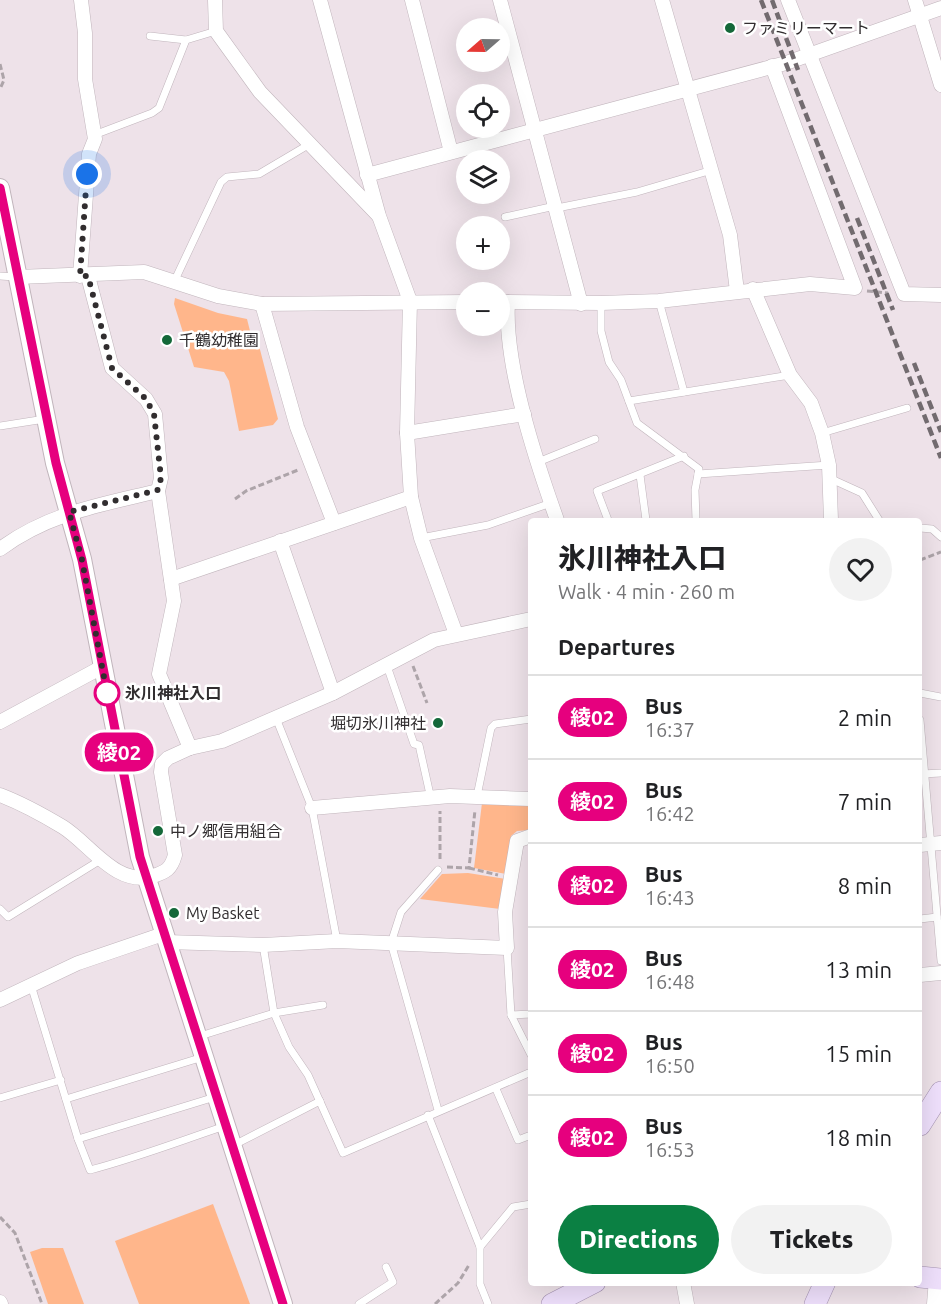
<!DOCTYPE html>
<html lang="en">
<head>
<meta charset="utf-8">
<style>
  body { margin:0; font-family:Ubuntu,"Noto Sans JP",sans-serif; background:#f2f2f2; color:#202124; height:100vh; display:flex; flex-direction:column; font-size:22px; white-space:nowrap }
  * { box-sizing:border-box; margin:0 }
  p { font-size:20px; color:#757577 }
  .icon { flex:none; width:33px; height:33px; fill:none; stroke:currentColor; stroke-width:2; stroke-linecap:round; stroke-linejoin:round }
  .map { position:relative; flex:1; overflow:hidden }
  .side { position:absolute; left:528px; top:518px; width:394px; height:768px; display:flex; flex-direction:column; background:#fff; border-radius:6px; box-shadow:0 6px 24px #0002 }
  .side>* { flex:none }
  .badge { padding:0 12px; border-radius:20px; font-size:21px; line-height:39px }
  .needle { width:39px; rotate:250deg }
  .buttons { position:absolute; left:456px; top:18px; display:grid; gap:12px }
  .buttons a { display:grid; place-items:center; width:54px; height:54px; border-radius:50%; background:#fff; box-shadow:0 6px 24px #0002; font-size:30px }
  .you { position:absolute; width:30px; height:30px; margin:-15px; border:4px solid #fff; border-radius:50%; background:#1a73e8; box-shadow:0 0 0 9px #1a73e833 }
  .map>.badge { position:absolute; translate:-50% -50%; box-shadow:0 0 0 3px #fff }
  h2 { padding:0 30px; font-size:22px; line-height:54px }
  .round { display:grid; place-items:center; flex:none; width:63px; height:63px; border-radius:32px; background:#f2f2f2 }
  .headline { display:flex; align-items:center; justify-content:space-between; height:102px; padding:0 30px }
  h1 { font-size:28px; font-weight:800; line-height:45px }
  .primary-button { display:flex; gap:12px; margin-top:auto; padding:12px 30px }
  .primary-button a { flex:1; height:69px; border-radius:36px; background:#0b8043; color:#fff; font-size:24px; font-weight:800; line-height:69px; text-align:center }
  .primary-button a+a { background:#f2f2f2; color:#202124 }
  ul { padding:0; list-style:none }
  li { display:flex; align-items:center; gap:18px; height:84px; padding:0 30px; border-top:2px solid #e0e0e0 }
  li div { flex:1 }
  li b { display:block; font-size:22px }
  li em { font-style:normal }
  li .badge { min-width:66px; font-weight:700; text-align:center }
  .map>svg:first-child { display:block }
  .green { fill:#ffb68b }
  .lines { fill:none; stroke-linecap:round; stroke-linejoin:round }
  .lane-casing { stroke:#c1b5bc; stroke-width:8 }
  .street-casing { stroke:#c1b5bc; stroke-width:15 }
  .secondary-casing { stroke:#c1b5bc; stroke-width:20 }
  .primary-casing { stroke:#a593b2; stroke-width:22 }
  .path { stroke:#ada4a9; stroke-width:3; stroke-dasharray:6 3; stroke-linecap:butt }
  .lane { stroke:#fff; stroke-width:7 }
  .street { stroke:#fff; stroke-width:14 }
  .secondary { stroke:#fff; stroke-width:18 }
  .primary { stroke:#eedffb; stroke-width:21 }
  .rail { stroke:#726b6f; stroke-width:4.5; stroke-dasharray:9 4.5; stroke-linecap:butt }
  .line-casing { stroke:#fff; stroke-width:14 }
  .line { stroke:#e6007e; stroke-width:9 }
  .walk { stroke:#312d2f; stroke-width:6; stroke-dasharray:0 10.8 }
  .poi-dot { fill:#146839; stroke:#fff; stroke-width:2 }
  .stop-dot { fill:#fff; stroke:#e6007e; stroke-width:3 }
  .labels { text-anchor:middle; dominant-baseline:central; stroke-width:5; stroke-linejoin:round; paint-order:stroke }
  .poi-label { font-size:16px; fill:#312d2f; stroke:#fff; text-anchor:start }
  .stop-label { font-size:16px; font-weight:bold; fill:#312d2f; stroke:#fff; text-anchor:start }
</style>
</head>
<body>
<div class="map">
<svg width="941" height="1304" viewBox="0 0 941 1304">
  <rect width="100%" height="100%" fill="#eee2e9"/>
  <g class="green">
    <polygon points="175,298 218,313 247,319 251,335 257,338 278,419 273,425 239,431 229,381 224,372 194,367 174,304"/>
    <polygon points="482,803 531,805 531,830 517,831 511,836 506,874 474,868"/>
    <polygon points="468,873 506,879 500,909 420,899 442,874"/>
    <polygon points="213,1204 250,1304 139,1304 115,1241"/>
    <polygon points="42,1248 63,1248 84,1304 48,1304 30,1252"/>
  </g>
  <g class="lines">
    <defs>
      <g id="lane">
        <polyline points="150,36 186,40"/>
        <polyline points="94,135 152,113 159,108 186,40 216,31"/>
        <polyline points="557,208 637,192 712,170"/>
        <polyline points="505,217 555,206"/>
        <polyline points="0,276 15,277"/>
        <polyline points="174,282 221,182 227,177 259,174 308,145"/>
        <polyline points="659,301 684,392"/>
        <polyline points="601,303 601,331 609,362 621,380 637,423 699,469 695,490 696,520"/>
        <polyline points="629,401 790,375"/>
        <polyline points="0,426 45,419"/>
        <polyline points="822,433 907,408"/>
        <polyline points="538,462 595,439"/>
        <polyline points="698,474 829,465"/>
        <polyline points="640,475 646,520"/>
        <polyline points="829,478 862,493 879,520"/>
        <polyline points="608,520 597,491 684,456"/>
        <polyline points="920,528 932,529 941,537"/>
        <polyline points="421,538 488,525 551,503"/>
        <polyline points="387,666 414,744 419,745 431,799"/>
        <polyline points="920,693 941,697"/>
        <polyline points="276,718 312,808 337,941"/>
        <polyline points="920,720 941,961"/>
        <polyline points="922,774 941,773"/>
        <polyline points="477,796 491,728 495,724 531,719"/>
        <polyline points="438,870 401,912 391,943 438,1110"/>
        <polyline points="0,909 8,917 102,859"/>
        <polyline points="920,919 937,917"/>
        <polyline points="263,945 274,1013 289,1047 308,1075 343,1153 531,1072"/>
        <polyline points="507,948 511,1015 531,1055"/>
        <polyline points="31,985 78,1139 215,1097"/>
        <polyline points="511,1015 531,1014"/>
        <polyline points="200,1036 274,1013 323,1005"/>
        <polyline points="496,1089 518,1140 531,1135"/>
        <polyline points="0,1098 61,1080"/>
        <polyline points="66,1099 203,1057"/>
        <polyline points="428,1115 480,1247"/>
        <path d="M 78,1139 L 90,1170 C 136,1158 180,1141 225,1126"/>
        <polyline points="234,1145 320,1101"/>
        <polyline points="359,1304 393,1282 386,1267"/>
        <polyline points="488,1304 480,1284 480,1247 513,1207 531,1204"/>
      </g>
      <g id="street">
        <polyline points="215,0 216,31 260,92 378,215"/>
        <polyline points="320,0 379,216 410,301 407,433 411,497 421,538 456,634"/>
        <polyline points="412,0 451,152"/>
        <polyline points="500,0 581,304"/>
        <polyline points="662,0 730,235 737,291"/>
        <polyline points="788,0 904,294 941,295"/>
        <polyline points="915,0 941,85"/>
        <polyline points="367,175 786,63 941,8"/>
        <polyline points="80,276 89,154 95,139 85,79 85,33 81,0"/>
        <polyline points="88,276 112,368 146,399 155,414 161,478 158,491 174,601 159,674 190,748"/>
        <polyline points="18,277 144,272 218,296 262,304 466,302"/>
        <polyline points="753,289 790,375 811,403 822,433 829,465 831,520"/>
        <polyline points="500,302 601,303 659,301 810,284 855,288 772,66"/>
        <path d="M 508,302 C 504,365 536,461 557,520"/>
        <polyline points="262,304 297,427 334,523"/>
        <polyline points="407,433 524,414"/>
        <polyline points="280,541 333,693"/>
        <path d="M 0,549 C 49,513 100,505 158,491"/>
        <polyline points="171,579 411,497"/>
        <polyline points="0,722 102,667"/>
        <path d="M 0,795 C 21,803 43,815 63,827 C 90,844 116,887 153,876 C 166,872 171,869 175,855 L 161,772 L 162,764 L 168,758 L 190,748 L 222,741 L 333,693 L 434,640 L 531,619"/>
        <polyline points="312,808 450,796 531,799"/>
        <polyline points="920,845 941,843"/>
        <polyline points="166,942 263,945 337,941 507,948 505,912 517,841 531,836"/>
        <polyline points="920,975 941,973"/>
        <polyline points="0,1000 78,963 163,934"/>
        <polyline points="683,1282 687,1304"/>
        <polyline points="0,1302 1,1304"/>
        <polyline points="934,1304 936,1279"/>
      </g>
      <polyline id="secondary" points="0,188 55,463 82,559 140,857 283,1304"/>
      <g id="primary">
        <polyline points="920,1125 941,1092"/>
        <polyline points="920,1277 941,1279"/>
        <polyline points="552,1304 595,1282"/>
        <polyline points="815,1304 825,1282"/>
      </g>
    </defs>
    <use href="#lane" class="lane-casing"/>
    <use href="#street" class="street-casing"/>
    <use href="#secondary" class="secondary-casing"/>
    <use href="#primary" class="primary-casing"/>
    <g class="path">
      <polyline points="0,64 4,80 0,89"/>
      <polyline points="867,291 888,293"/>
      <polyline points="235,499 246,491 298,470"/>
      <polyline points="920,560 941,552"/>
      <polyline points="413,666 427,703"/>
      <polyline points="440,859 440,811"/>
      <polyline points="447,867 469,868 475,810"/>
      <polyline points="469,868 498,875"/>
      <polyline points="0,1217 15,1233 42,1304"/>
      <polyline points="435,1304 458,1283 469,1265"/>
    </g>
    <use href="#lane" class="lane"/>
    <use href="#street" class="street"/>
    <use href="#secondary" class="secondary"/>
    <use href="#primary" class="primary"/>
    <g class="rail">
      <polyline points="761,0 941,458"/>
      <polyline points="772,0 798,70"/>
      <polyline points="857,218 893,310"/>
      <polyline points="914,363 941,432"/>
    </g>
  </g>
  <g class="lines">
    <defs>
      <polyline id="line" points="0,188 56,463 82,560 140,857 283,1304"/>
    </defs>
    <use href="#line" class="line-casing"/>
    <use href="#line" class="line"/>
    <polyline class="walk" points="87,174 80,276 88,276 112,368 146,399 154,414 161,478 158,490 69,512 82,560 107,693"/>
  </g>
  <g class="poi-dot">
    <circle cx="730" cy="28" r="6"/>
    <circle cx="167" cy="340" r="6"/>
    <circle cx="438" cy="723" r="6"/>
    <circle cx="158" cy="831" r="6"/>
    <circle cx="174" cy="913" r="6"/>
  </g>
  <circle class="stop-dot" cx="107" cy="693" r="12"/>
  <g class="labels">
    <g class="poi-label">
      <text x="742" y="28">ファミリーマート</text>
      <text x="179" y="340">千鶴幼稚園</text>
      <text x="426" y="723" text-anchor="end">堀切氷川神社</text>
      <text x="170" y="831">中ノ郷信用組合</text>
      <text x="186" y="913">My Basket</text>
    </g>
    <g class="stop-label">
      <text x="125" y="693">氷川神社入口</text>
    </g>
  </g>
</svg>
<div class="buttons">
<a><svg class="needle" viewBox="-14 -14 28 28"><path d="M0-13l5 13h-10z" fill="#e53935"/><path d="M0 13l5-13h-10z" fill="#757577"/></svg></a>
<a><svg class="icon" aria-label="locate" viewBox="0 0 24 24"><circle cx="12" cy="12" r="6"/><path d="M12 2v4M12 18v4M2 12h4M18 12h4"/></svg></a>
<a><svg class="icon" aria-label="layers" viewBox="0 0 24 24"><path d="M12 4l9 5-9 5-9-5zM3 14l9 5 9-5"/></svg></a>
<a>+</a>
<a>−</a>
</div>
<div class="you" style="left:87px;top:174px"></div>
<b class="badge" style="left:119px;top:752px;background:#e6007e;color:#fff">綾02</b>
<section class="side">
<div class="headline"><div><h1>氷川神社入口</h1><p>Walk · 4 min · 260 m</p></div><a class="round"><svg class="icon" aria-label="heart" viewBox="0 0 24 24"><path d="M12 20l-8-8c-3-5 5-10 8-4 3-6 11-1 8 4z"/></svg></a></div>
<h2>Departures</h2>
<ul>
<li><span class="badge" style="background:#e6007e;color:#fff">綾02</span><div><b>Bus</b><p>16:37</p></div><em>2 min</em></li>
<li><span class="badge" style="background:#e6007e;color:#fff">綾02</span><div><b>Bus</b><p>16:42</p></div><em>7 min</em></li>
<li><span class="badge" style="background:#e6007e;color:#fff">綾02</span><div><b>Bus</b><p>16:43</p></div><em>8 min</em></li>
<li><span class="badge" style="background:#e6007e;color:#fff">綾02</span><div><b>Bus</b><p>16:48</p></div><em>13 min</em></li>
<li><span class="badge" style="background:#e6007e;color:#fff">綾02</span><div><b>Bus</b><p>16:50</p></div><em>15 min</em></li>
<li><span class="badge" style="background:#e6007e;color:#fff">綾02</span><div><b>Bus</b><p>16:53</p></div><em>18 min</em></li>
</ul>
<div class="primary-button"><a>Directions</a><a>Tickets</a></div>
</section>
</div>
</body>
</html>
